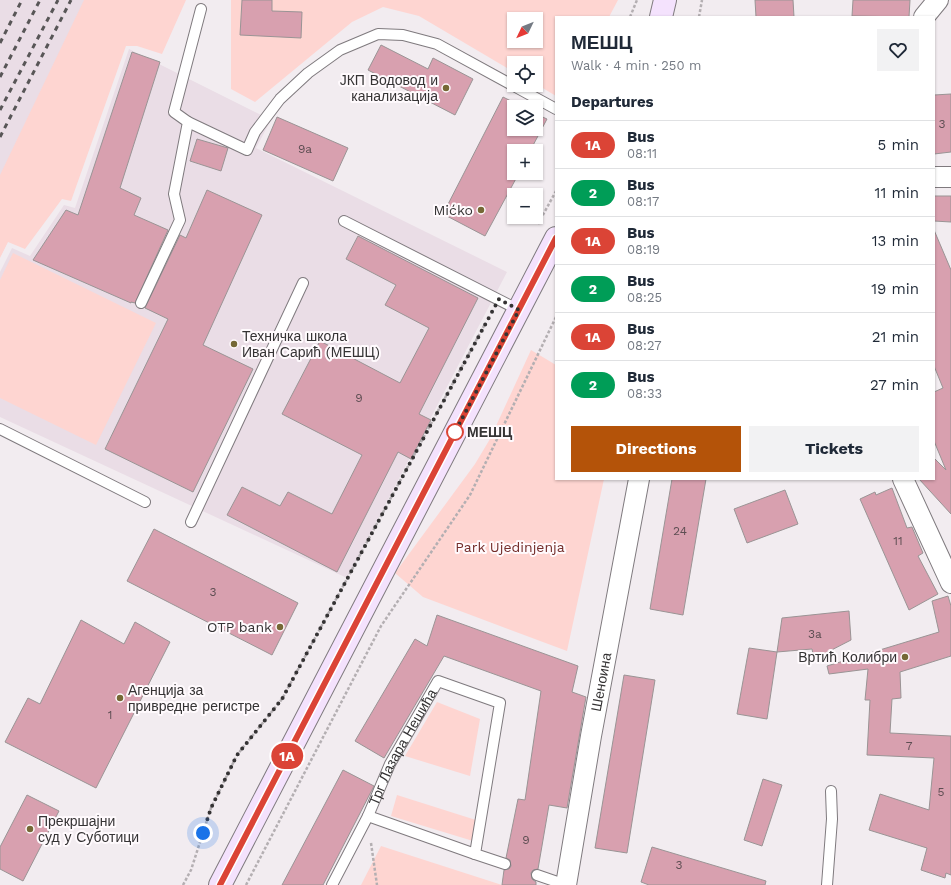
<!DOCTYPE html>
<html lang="en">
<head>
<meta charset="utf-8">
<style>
  body { margin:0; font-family:"Work Sans",sans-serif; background:#f2f2f3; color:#1f2937; height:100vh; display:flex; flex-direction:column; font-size:15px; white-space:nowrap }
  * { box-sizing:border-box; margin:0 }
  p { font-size:13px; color:#747a83 }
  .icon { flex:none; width:22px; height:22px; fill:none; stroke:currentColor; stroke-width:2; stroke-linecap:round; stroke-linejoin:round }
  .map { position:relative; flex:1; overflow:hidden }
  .panel { position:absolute; left:555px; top:16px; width:380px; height:464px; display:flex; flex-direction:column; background:#fff; border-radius:0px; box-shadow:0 1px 3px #0004 }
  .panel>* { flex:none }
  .badge { padding:0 8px; border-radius:13px; font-size:14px; line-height:26px }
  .needle { width:26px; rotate:227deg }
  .tools { position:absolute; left:507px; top:12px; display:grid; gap:8px }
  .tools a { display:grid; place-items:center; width:36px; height:36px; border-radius:0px; background:#fff; box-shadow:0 1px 3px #0004; font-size:20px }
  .you { position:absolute; width:20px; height:20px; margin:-10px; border:3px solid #fff; border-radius:50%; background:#1a73e8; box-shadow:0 0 0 6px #1a73e833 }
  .map>.badge { position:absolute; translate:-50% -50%; box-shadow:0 0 0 2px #fff }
  h2 { padding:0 16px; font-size:15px; line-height:36px }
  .round { display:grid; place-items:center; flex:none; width:42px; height:42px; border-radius:0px; background:#f2f2f3 }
  .headline { display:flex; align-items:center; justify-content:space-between; height:68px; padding:0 16px }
  h1 { font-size:19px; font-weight:700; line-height:30px }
  .action { display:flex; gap:8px; margin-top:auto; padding:8px 16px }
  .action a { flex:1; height:46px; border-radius:0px; background:#b45309; color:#fff; font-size:16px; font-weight:700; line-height:46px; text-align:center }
  .action a+a { background:#f2f2f3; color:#1f2937 }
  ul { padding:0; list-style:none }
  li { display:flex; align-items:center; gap:12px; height:48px; padding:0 16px; border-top:1px solid #e0e1e3 }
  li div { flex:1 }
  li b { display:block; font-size:15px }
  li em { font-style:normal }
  li .badge { min-width:44px; font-weight:700; text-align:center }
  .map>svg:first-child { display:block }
  .built { fill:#eadde6 }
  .green { fill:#fed5d1; fill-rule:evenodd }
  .building { fill:#d8a0af; stroke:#9a9495 }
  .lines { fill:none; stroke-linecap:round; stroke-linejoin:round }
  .service-casing { stroke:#7f7a7e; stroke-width:12 }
  .minor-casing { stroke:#7f7a7e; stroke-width:22 }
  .secondary-casing { stroke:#7f7a7e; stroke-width:24 }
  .path { stroke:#b4afb2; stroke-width:2.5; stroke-dasharray:3 2; stroke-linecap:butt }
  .service { stroke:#fff; stroke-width:10 }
  .minor { stroke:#fff; stroke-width:20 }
  .secondary { stroke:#f4e2fd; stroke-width:22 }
  .rail { stroke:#585657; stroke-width:3; stroke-dasharray:5 5; stroke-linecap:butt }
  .line-casing { stroke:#fff; stroke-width:9 }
  .line { stroke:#db4436; stroke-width:6 }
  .walk { stroke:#353334; stroke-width:4; stroke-dasharray:0 7.2 }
  .poi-dot { fill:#756835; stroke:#fffafd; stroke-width:1.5 }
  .stop-dot { fill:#fff; stroke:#db4436; stroke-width:2 }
  .labels { text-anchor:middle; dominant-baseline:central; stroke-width:4; stroke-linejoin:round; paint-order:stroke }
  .number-label { font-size:12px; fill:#5e4e53 }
  .poi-label { font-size:14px; fill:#353334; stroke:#fffafd; text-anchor:end }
  .stop-label { font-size:14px; font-weight:bold; fill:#353334; stroke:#fffafd; text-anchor:start }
  .park-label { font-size:14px; fill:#742e2b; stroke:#fffafd }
  .street-label { font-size:14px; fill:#353334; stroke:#fffafd }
</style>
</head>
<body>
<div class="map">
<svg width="951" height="885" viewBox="0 0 951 885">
  <rect width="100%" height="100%" fill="#f2ecf0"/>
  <g class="built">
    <polygon points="0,0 100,0 0,185"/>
    <polygon points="129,49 271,120 256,148 507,272 347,578 0,417 0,272 12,248 30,256 64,205 75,208"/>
  </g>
  <g class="green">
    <polygon points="84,0 186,0 162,54 137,46 126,46 71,201 62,199 25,249 8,242 0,258 0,175"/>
    <path d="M 231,0 L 618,0 L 609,17 L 556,17 L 556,96 L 536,84 L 536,63 L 514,63 L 514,72 L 419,16 L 383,7 L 352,22 L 255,102 L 231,89 ZM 514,19 L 536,19 L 536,41 L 514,41 Z"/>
    <polygon points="13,253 156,323 96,445 0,398 0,280"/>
    <polygon points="531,350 556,365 556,479 604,479 567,651 423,597 395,573 475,464 490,439"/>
    <polygon points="437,702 480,719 470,776 405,756"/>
    <polygon points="397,795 479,821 473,841 391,816"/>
    <polygon points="381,846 502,885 361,885"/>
  </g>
  <g class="building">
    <polygon points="242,0 272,0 272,11 302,12 301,38 240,35"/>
    <polygon points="755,0 793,0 794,17 756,17"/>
    <polygon points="853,0 910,0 909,17 852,16"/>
    <polygon points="381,45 428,69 433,58 473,79 455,115 368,70"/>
    <polygon points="132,52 160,62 120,188 141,198 134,215 168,230 135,303 131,302 131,303 33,260 66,210 78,215"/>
    <polygon points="951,94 951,152 934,154 934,95"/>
    <polygon points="503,97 523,107 514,107 514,129 536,129 536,114 547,119 530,151 514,151 514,173 519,173 485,236 443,214"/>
    <polygon points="277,117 348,148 333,181 263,150"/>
    <polygon points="197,139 228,148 221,171 190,161"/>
    <polygon points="207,190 262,215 203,345 253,369 193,492 105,449 168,319 145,308 180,235 186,238"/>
    <polygon points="934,196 951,196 951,222 934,221"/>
    <polygon points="934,230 951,270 951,514 919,479 934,479 934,458 946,470 934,441 934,392 943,388 934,366"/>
    <polygon points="358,236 478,298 419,414 431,420 411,459 398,452 337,572 227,515 242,487 280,506 288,492 332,514 362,455 282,414 320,341 400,383 429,328 385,305 396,285 346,259"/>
    <polygon points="672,479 706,479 683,615 650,609"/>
    <polygon points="892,488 907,528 912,527 923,553 918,556 938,594 909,610 860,499 875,492 876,495"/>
    <polygon points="785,490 798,524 747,543 734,509"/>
    <polygon points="154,529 298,603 272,655 127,581"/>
    <polygon points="948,596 951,606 951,656 900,672 901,698 892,699 890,733 951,736 951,875 946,873 945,878 921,870 927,848 869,830 880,794 929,810 934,758 867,755 870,700 865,700 868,669 829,674 827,666 939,632 932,601"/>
    <polygon points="849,611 851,640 814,659 812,649 777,652 782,618"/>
    <polygon points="437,615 578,666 572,692 586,697 567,808 549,805 538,869 533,870 531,873 532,879 536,882 536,885 502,885 504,870 509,869 511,866 510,860 506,858 518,799 525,800 541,691 444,656 384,758 355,741 415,639 427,646"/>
    <polygon points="81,620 124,644 135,622 170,642 96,788 5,742 28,698 40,704"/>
    <polygon points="749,648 777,652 767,719 737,714"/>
    <polygon points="624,675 655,680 627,853 595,848"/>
    <polygon points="343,770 374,786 323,885 282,885"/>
    <polygon points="763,779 782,785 762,846 744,840"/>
    <polygon points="27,795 59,811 23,881 0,869 0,847"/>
    <polygon points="652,847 766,881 765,885 649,885 641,882"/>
  </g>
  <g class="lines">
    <defs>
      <g id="service">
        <polyline points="188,122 247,150 255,132 280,99 308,73 340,50 378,34 403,35 437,44 556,109"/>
        <polyline points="344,221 519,310"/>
        <polyline points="141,303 180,220 174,194 188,122 174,112 201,9"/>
        <polyline points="0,429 145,502"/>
        <polyline points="191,522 303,283"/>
        <polyline points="368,816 475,854"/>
        <polyline points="537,875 566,885"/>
        <path id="s1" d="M 332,885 L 368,816 L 390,764 L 438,681 L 500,703 L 475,854 L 505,864"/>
        <polyline points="827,885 832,819 831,791"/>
      </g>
      <g id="minor">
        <polyline points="924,17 938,0"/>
        <polyline points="934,177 951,177"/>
        <polyline points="903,479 951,583"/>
        <path id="s2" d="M 566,885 L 591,736 L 639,479"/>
      </g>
      <g id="secondary">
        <polyline points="661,17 665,0"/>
        <polyline points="220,885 556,238"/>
      </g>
    </defs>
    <use href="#service" class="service-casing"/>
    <use href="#minor" class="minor-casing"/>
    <use href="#secondary" class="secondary-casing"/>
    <g class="path">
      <polyline points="630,17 637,0"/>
      <polyline points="699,17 702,0"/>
      <polyline points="538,224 556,191"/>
      <polyline points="371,843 377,885"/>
      <polyline points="183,885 191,870 211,808 237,755 282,699 485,324"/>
      <polyline points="246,885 381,626 470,495 556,317"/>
    </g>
    <use href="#service" class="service"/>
    <use href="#minor" class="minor"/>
    <use href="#secondary" class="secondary"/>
    <g class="rail">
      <polyline points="0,43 22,0"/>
      <polyline points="0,77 40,0"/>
      <polyline points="0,110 58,0"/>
      <polyline points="0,137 71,0"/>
    </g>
  </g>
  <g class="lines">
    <defs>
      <polyline id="line" points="220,885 556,238"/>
    </defs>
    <use href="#line" class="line-casing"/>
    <use href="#line" class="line"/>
    <polyline class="walk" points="203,833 211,808 237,755 282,699 499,299 519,310 455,432"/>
  </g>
  <g class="poi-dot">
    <circle cx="446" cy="88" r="4"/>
    <circle cx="481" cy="210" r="4"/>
    <circle cx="234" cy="344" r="4"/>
    <circle cx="280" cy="627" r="4"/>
    <circle cx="905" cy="657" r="4"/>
    <circle cx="120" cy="698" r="4"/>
    <circle cx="30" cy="829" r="4"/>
  </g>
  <circle class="stop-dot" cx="455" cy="432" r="8"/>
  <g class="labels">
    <g class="number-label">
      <text x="942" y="124">3</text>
      <text x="305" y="149">9a</text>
      <text x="359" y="398">9</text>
      <text x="680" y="531">24</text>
      <text x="898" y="541">11</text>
      <text x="213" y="592">3</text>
      <text x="815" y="634">3a</text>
      <text x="110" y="715">1</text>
      <text x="909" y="746">7</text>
      <text x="941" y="792">5</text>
      <text x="526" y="840">9</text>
      <text x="679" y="865">3</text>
    </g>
    <g class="poi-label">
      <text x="438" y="80">ЈКП Водовод и<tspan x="438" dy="16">канализација</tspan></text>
      <text x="473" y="210">Mićko</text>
      <text x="242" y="336" text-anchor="start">Техничка школа<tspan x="242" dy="16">Иван Сарић (МЕШЦ)</tspan></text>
      <text x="272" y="627">OTP bank</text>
      <text x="897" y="657">Вртић Колибри</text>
      <text x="128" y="690" text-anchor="start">Агенција за<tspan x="128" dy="16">привредне регистре</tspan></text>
      <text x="38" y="821" text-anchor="start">Прекршајни<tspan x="38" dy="16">суд у Суботици</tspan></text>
    </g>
    <g class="stop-label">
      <text x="467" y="432">МЕШЦ</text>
    </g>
    <g class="park-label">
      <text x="510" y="547">Park Ujedinjenja</text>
    </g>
    <g class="street-label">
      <text stroke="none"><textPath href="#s2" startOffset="206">Шеноина</textPath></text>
      <text stroke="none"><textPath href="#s1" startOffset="155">Трг Лазара Нешића</textPath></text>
    </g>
  </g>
</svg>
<div class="tools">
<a><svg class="needle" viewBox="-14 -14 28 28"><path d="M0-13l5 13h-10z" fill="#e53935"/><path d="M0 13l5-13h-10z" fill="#747a83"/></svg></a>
<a><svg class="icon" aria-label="locate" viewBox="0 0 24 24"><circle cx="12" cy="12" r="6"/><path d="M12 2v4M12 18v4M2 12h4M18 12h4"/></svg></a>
<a><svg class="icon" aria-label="layers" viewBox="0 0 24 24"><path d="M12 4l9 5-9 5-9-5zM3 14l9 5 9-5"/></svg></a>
<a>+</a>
<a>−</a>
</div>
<div class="you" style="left:203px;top:833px"></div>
<b class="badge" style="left:287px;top:756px;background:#db4436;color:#fff">1A</b>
<section class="panel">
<div class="headline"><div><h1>МЕШЦ</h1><p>Walk · 4 min · 250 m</p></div><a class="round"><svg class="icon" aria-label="heart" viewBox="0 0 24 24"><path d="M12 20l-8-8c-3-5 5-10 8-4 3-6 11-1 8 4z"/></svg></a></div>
<h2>Departures</h2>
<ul>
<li><span class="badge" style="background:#db4436;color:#fff">1A</span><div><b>Bus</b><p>08:11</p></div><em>5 min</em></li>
<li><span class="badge" style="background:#009d57;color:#fff">2</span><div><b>Bus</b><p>08:17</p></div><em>11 min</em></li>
<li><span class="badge" style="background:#db4436;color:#fff">1A</span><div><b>Bus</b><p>08:19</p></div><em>13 min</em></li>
<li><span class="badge" style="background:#009d57;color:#fff">2</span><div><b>Bus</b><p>08:25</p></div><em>19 min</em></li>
<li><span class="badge" style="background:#db4436;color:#fff">1A</span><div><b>Bus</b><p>08:27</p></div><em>21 min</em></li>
<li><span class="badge" style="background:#009d57;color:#fff">2</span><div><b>Bus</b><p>08:33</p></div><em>27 min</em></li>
</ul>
<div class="action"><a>Directions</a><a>Tickets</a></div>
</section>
</div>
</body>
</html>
